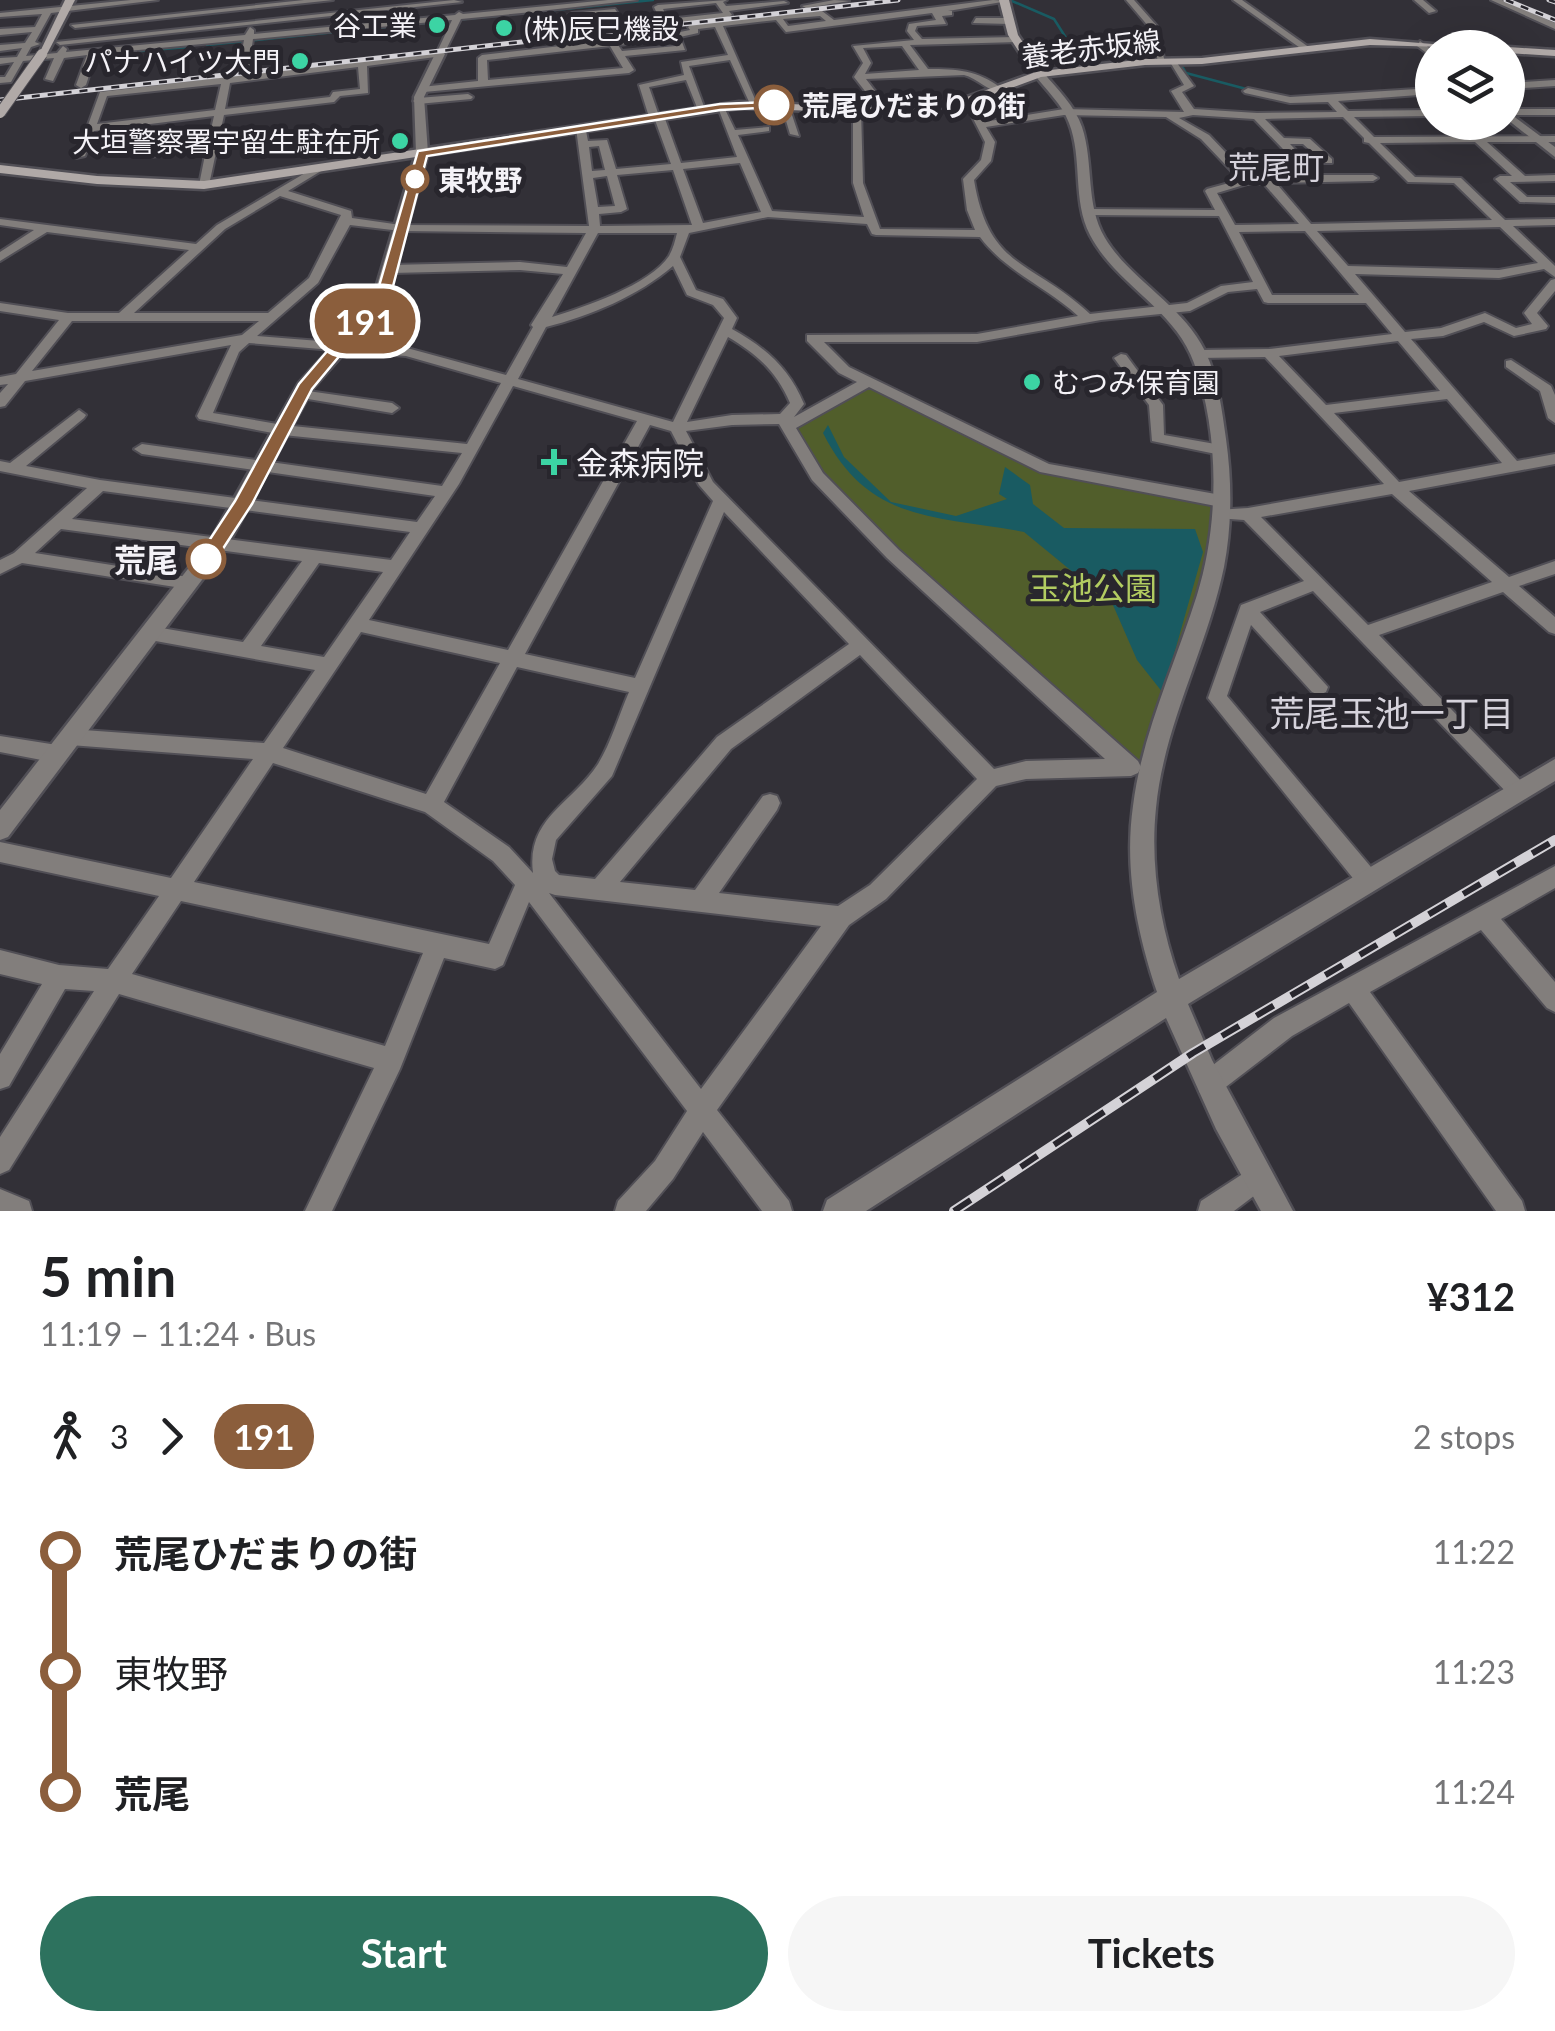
<!DOCTYPE html>
<html lang="en">
<head>
<meta charset="utf-8">
<style>
  body { margin:0; font-family:Lato,"Noto Sans JP",sans-serif; background:#f6f6f6; color:#202124; height:100vh; display:flex; flex-direction:column; font-size:38px; white-space:nowrap }
  * { box-sizing:border-box; margin:0 }
  p { font-size:32px; color:#757577 }
  .icon { flex:none; width:55px; height:55px; fill:none; stroke:currentColor; stroke-width:2; stroke-linecap:round; stroke-linejoin:round }
  .map { position:relative; height:1211px; overflow:hidden }
  .details { display:flex; flex-direction:column; background:#fff; flex:1 }
  .details>* { flex:none }
  .badge { padding:0 20px; border-radius:32px; font-size:35px; line-height:65px }
  .fabs { position:absolute; left:1415px; top:30px; display:grid; gap:20px }
  .fabs a { display:grid; place-items:center; width:110px; height:110px; border-radius:50%; background:#fff; box-shadow:0 10px 40px #0002; font-size:50px }
  .map>.badge { position:absolute; translate:-50% -50%; box-shadow:0 0 0 5px #fff }
  .legs { display:flex; align-items:center; gap:15px; height:110px; padding:0 40px; font-size:32px }
  .legs p { margin-inline-start:auto }
  .head { display:flex; align-items:center; justify-content:space-between; height:170px; padding:0 40px }
  h1 { font-size:55px; font-weight:700; line-height:75px }
  .cta { display:flex; gap:20px; margin-top:auto; padding:20px 40px }
  .cta a { flex:1; height:115px; border-radius:60px; background:#2d725e; color:#fff; font-size:40px; font-weight:700; line-height:115px; text-align:center }
  .cta a+a { background:#f6f6f6; color:#202124 }
  ul { padding:0 40px; list-style:none }
  li { display:flex; align-items:center; gap:35px; height:120px; font-size:38px }
  li i { display:grid; place-items:center; width:15px; height:100%; margin:0 12px; background:currentColor }
  li i::after { content:''; width:25px; height:25px; margin:-12px; border:8px solid; border-radius:50%; background:#fff }
  li p { margin-inline-start:auto }
  li:first-child i { background:linear-gradient(#0000 50%,currentColor 0) }
  li:last-child i { background:linear-gradient(currentColor 50%,#0000 0) }
  .map>svg:first-child { display:block }
  .green { fill:#515e2b }
  .water { fill:#195b62 }
  .lines { fill:none; stroke-linecap:round; stroke-linejoin:round }
  .stream { stroke:#195b62; stroke-width:2.5 }
  .minor-casing { stroke:#514f56; stroke-width:4 }
  .tertiary-casing { stroke:#514f56; stroke-width:5 }
  .secondary-casing { stroke:#514f56; stroke-width:5 }
  .minor { fill:#827e7c; fill-rule:evenodd }
  .tertiary { fill:#827e7c; fill-rule:evenodd }
  .secondary { fill:#b0a9a7; fill-rule:evenodd }
  .rail-far1-casing { stroke:#d4d2d7; stroke-width:5 }
  .rail-casing { stroke:#d4d2d7; stroke-width:10 }
  .rail-far1 { stroke:#28262d; stroke-width:2.5; stroke-dasharray:8; stroke-linecap:butt }
  .rail { stroke:#28262d; stroke-width:6; stroke-dasharray:20; stroke-linecap:butt }
  .secondary-bridge-casing { stroke:#514f56; stroke-width:12; stroke-linecap:butt }
  .secondary-bridge { stroke:#b0a9a7; stroke-width:10 }
  .line-1 { fill:#8b5e3c; stroke:#fff; stroke-width:2.5 }
  .poi-dot { fill:#3cd4a4; stroke:#28262d; stroke-width:4 }
  .stop-1-dot { fill:#fff; stroke:#8b5e3c; stroke-width:5 }
  .labels { text-anchor:middle; dominant-baseline:central; stroke-width:10; stroke-linejoin:round; paint-order:stroke }
  .far-poi-label { font-size:28px; fill:#f4f2f7; stroke:#28262d; text-anchor:end }
  .far-street-label { font-size:28px; fill:#f4f2f7; stroke:#28262d }
  .far-stop-label { font-size:28px; font-weight:bold; fill:#f4f2f7; stroke:#28262d; text-anchor:start }
  .far-quarter-label { font-size:32px; fill:#d6d3dc; stroke:#28262d }
  .poi-label { font-size:32px; fill:#f4f2f7; stroke:#28262d; text-anchor:start }
  .stop-label { font-size:32px; font-weight:bold; fill:#f4f2f7; stroke:#28262d; text-anchor:end }
  .park-label { font-size:32px; fill:#b2cc61; stroke:#28262d }
  .neighbourhood-label { font-size:35px; fill:#d6d3dc; stroke:#28262d }
</style>
</head>
<body>
<div class="map">
<svg width="1555" height="1211" viewBox="0 0 1555 1211">
  <rect width="100%" height="100%" fill="#323037"/>
  <polygon class="green" points="869,385 1044,471 1217,503 1203,588 1147,767 1129,762 972,623 819,475 793,426"/>
  <path class="water" d="M 828,425 L 844,457 L 891,502 L 956,516 L 1007,499 L 999,494 L 1005,467 L 1030,485 L 1033,504 L 1064,528 L 1195,529 L 1203,552 L 1163,693 L 1137,660 L 1113,605 L 1024,532 C 936,515 869,524 823,433 Z"/>
  <g class="lines">
    <g class="stream">
      <polyline points="1012,1 1054,19 1084,66"/>
      <polyline points="207,45 653,0"/>
      <polyline points="23,61 188,47"/>
      <polyline points="1180,63 1186,73 1250,90"/>
    </g>
    <defs>
      <g id="minor">
        <path d="M 131,0 L 158,0 L 51,13 L 35,42 L 40,44 L 31,47 L 26,56 L 57,53 L 63,46 L 67,49 L 66,52 L 245,35 L 250,27 L 254,30 L 254,34 L 455,15 L 459,12 L 463,14 L 608,0 L 637,0 L 540,11 L 548,32 L 573,29 L 568,15 L 572,13 L 615,9 L 625,24 L 660,20 L 654,7 L 658,5 L 727,0 L 723,2 L 726,6 L 784,1 L 788,3 L 729,11 L 732,15 L 728,17 L 545,38 L 541,35 L 532,12 L 461,19 L 443,56 L 367,66 L 368,93 L 340,96 L 334,102 L 224,115 L 209,185 L 204,188 L 199,185 L 206,150 L 149,157 L 144,154 L 149,151 L 208,143 L 214,116 L 94,131 L 85,156 L 76,158 L 100,92 L 437,52 L 452,20 L 253,39 L 249,67 L 244,70 L 239,67 L 244,40 L 96,54 L 86,85 L 81,88 L 76,85 L 87,55 L 64,58 L 53,81 L 45,79 L 54,58 L 23,61 L 11,82 L 0,83 L 0,77 L 5,77 L 14,62 L 0,64 L 0,58 L 17,57 L 22,48 L 0,51 L 0,45 L 25,43 L 32,32 L 0,35 L 0,29 L 35,27 L 42,14 L 0,17 L 0,13 ZM 716,3 L 723,13 L 668,19 L 663,9 ZM 612,14 L 617,25 L 581,28 L 577,17 ZM 358,67 L 360,89 L 333,92 L 330,97 L 225,109 L 230,83 ZM 221,84 L 215,110 L 97,124 L 107,96 Z"/>
        <polygon points="304,0 333,0 75,28 71,25"/>
        <polygon points="454,0 462,2 60,45 56,42"/>
        <polygon points="834,0 849,1 806,8 802,6"/>
        <path d="M 993,0 L 1008,1 L 948,11 L 952,11 L 952,15 L 942,16 L 946,24 L 917,26 L 915,31 L 922,39 L 1016,37 L 1019,42 L 910,45 L 928,69 C 957,69 977,70 1001,88 L 1001,92 C 989,92 977,78 964,75 L 866,79 L 891,112 L 883,114 L 854,77 L 863,63 L 853,46 L 914,40 L 907,31 L 909,24 L 936,20 L 932,13 L 786,32 L 776,20 L 723,26 L 758,106 L 750,104 L 730,60 L 689,66 L 706,112 L 698,110 L 686,80 L 649,87 L 658,113 L 664,116 L 681,163 L 737,157 L 717,105 L 723,105 L 735,130 L 769,127 L 769,131 L 738,135 L 772,211 L 864,217 L 853,183 L 853,112 L 861,110 L 863,183 L 880,229 L 975,230 L 967,210 L 963,179 L 981,160 L 985,142 L 963,99 L 969,99 L 983,122 L 1064,109 L 1184,112 L 1171,91 L 1184,85 L 1170,62 L 1174,59 L 1194,86 L 1182,92 L 1194,109 L 1257,113 L 1337,112 L 1328,102 L 1290,103 L 1245,93 L 1243,91 L 1248,88 L 1290,97 L 1432,88 L 1432,94 L 1338,101 L 1348,111 L 1432,110 L 1432,116 L 1354,117 L 1374,137 L 1555,136 L 1555,142 L 1487,142 L 1525,176 L 1555,175 L 1555,181 L 1510,182 L 1527,197 L 1555,197 L 1555,203 L 1520,202 L 1495,179 L 1500,176 L 1512,176 L 1475,142 L 1380,143 L 1415,177 L 1461,178 L 1505,220 L 1555,219 L 1555,225 L 1513,226 L 1555,266 L 1555,277 L 1544,269 L 1499,278 L 1355,274 L 1405,332 L 1441,328 L 1485,313 L 1516,328 L 1532,324 L 1524,313 L 1551,280 L 1555,279 L 1555,291 L 1537,313 L 1548,326 L 1546,329 L 1514,336 L 1484,322 L 1443,336 L 1411,339 L 1517,461 L 1555,454 L 1555,464 L 1409,491 L 1509,577 L 1555,561 L 1555,574 L 1519,586 L 1555,617 L 1555,634 L 1549,632 L 1503,592 L 1379,635 L 1524,784 L 1527,790 L 1524,796 L 1517,799 L 1510,796 L 1313,591 L 1260,612 L 1328,687 L 1326,692 L 1319,695 L 1312,692 L 1251,625 L 1227,696 L 1376,873 L 1379,880 L 1376,887 L 1368,890 L 1360,887 L 1208,698 L 1241,605 L 1304,581 L 1244,520 L 1216,518 L 1214,514 L 1216,510 L 1248,508 L 1384,484 L 1265,357 L 1199,358 L 1192,354 L 1199,350 L 1269,349 L 1392,334 L 1366,303 L 1268,303 L 1264,302 L 1257,289 L 1228,292 L 1190,311 L 1101,320 L 977,342 L 824,342 L 849,367 L 1049,464 L 1221,495 L 1229,501 L 1221,507 L 1040,472 L 869,387 L 796,428 L 823,473 L 899,550 L 1138,761 L 1141,767 L 1138,773 L 1131,776 L 1026,779 L 996,786 L 886,899 L 849,925 L 717,1110 L 789,1201 L 792,1211 L 762,1211 L 703,1132 L 673,1179 L 646,1211 L 615,1211 L 618,1201 L 655,1161 L 687,1111 L 529,902 L 503,965 L 495,969 L 444,958 L 400,1069 L 332,1211 L 305,1211 L 374,1068 L 119,994 L 9,1170 L 0,1174 L 0,1137 L 94,991 L 65,989 L 9,1086 L 0,1089 L 0,1054 L 42,984 L 0,974 L 0,950 L 59,965 L 108,969 L 159,896 L 0,862 L 0,842 L 171,878 L 253,759 L 70,745 L 63,743 L 60,737 L 63,731 L 70,729 L 264,743 L 315,670 L 150,640 L 144,638 L 141,633 L 144,628 L 150,626 L 243,642 L 302,561 L 61,529 L 35,553 L 188,577 L 197,583 L 188,589 L 22,563 L 0,574 L 0,560 L 14,553 L 87,488 L 0,471 L 0,461 L 10,463 L 79,410 L 86,415 L 84,418 L 26,466 L 100,480 L 417,522 L 435,496 L 142,454 L 134,449 L 142,444 L 442,486 L 462,453 L 283,435 L 199,419 L 197,416 L 231,345 L 25,381 L 5,406 L 0,407 L 0,393 L 8,384 L 0,385 L 0,377 L 16,374 L 59,320 L 0,311 L 0,303 L 68,313 L 119,313 L 189,250 L 47,232 L 0,261 L 0,252 L 34,230 L 0,225 L 0,219 L 196,244 L 217,225 L 317,166 L 322,169 L 321,171 L 288,191 L 351,211 L 352,218 L 401,225 L 589,226 L 576,128 L 585,126 L 588,141 L 607,140 L 616,169 L 671,164 L 655,120 L 649,117 L 639,85 L 684,75 L 681,62 L 728,55 L 715,27 L 698,29 L 698,33 L 680,37 L 685,50 L 625,56 L 634,70 L 629,73 L 424,92 L 419,89 L 421,87 L 478,81 L 478,58 L 482,55 L 675,33 L 690,30 L 688,27 L 692,24 L 822,11 L 834,20 ZM 820,16 L 826,21 L 788,26 L 783,19 ZM 672,39 L 676,46 L 622,51 L 618,45 ZM 610,46 L 623,68 L 488,80 L 487,60 ZM 902,46 L 919,70 L 865,74 L 871,63 L 863,48 ZM 1064,115 L 1166,117 L 1201,139 L 1240,180 L 1207,189 L 1205,191 L 1215,210 L 1089,209 L 1083,212 L 1089,215 L 1219,216 L 1253,282 L 1221,286 L 1187,303 L 1090,314 C 1031,259 989,270 974,180 L 991,161 L 995,142 L 986,127 ZM 1193,115 L 1254,119 L 1308,175 L 1250,178 L 1209,135 L 1179,118 ZM 1343,117 L 1364,138 L 1364,142 L 1369,143 L 1408,182 L 1454,183 L 1492,220 L 1311,224 L 1276,183 L 1373,181 L 1378,178 L 1373,175 L 1320,175 L 1290,144 L 1303,144 L 1324,163 L 1332,163 L 1332,159 L 1310,139 L 1284,138 L 1265,119 ZM 599,146 L 605,170 L 592,171 L 589,147 ZM 740,163 L 761,212 L 703,223 L 683,169 ZM 673,170 L 692,225 L 600,226 L 599,214 L 621,212 L 627,209 L 617,175 ZM 607,176 L 615,206 L 598,207 L 593,178 ZM 1247,184 L 1264,184 L 1299,224 L 1235,225 L 1217,193 ZM 280,196 L 341,215 L 309,278 L 268,313 L 134,313 L 225,229 ZM 768,217 L 867,224 L 872,234 L 876,235 L 980,237 C 1006,272 1047,287 1078,316 L 977,334 L 807,335 L 807,341 L 839,373 L 857,382 L 794,417 L 804,404 C 789,368 766,348 732,329 L 737,318 L 723,299 L 696,290 L 680,257 L 689,233 ZM 350,225 L 401,231 L 586,233 L 567,267 L 520,262 L 391,265 L 385,269 L 391,273 L 520,270 L 563,274 L 531,325 L 533,327 L 506,375 L 407,348 L 257,336 L 318,283 ZM 1500,227 L 1538,263 L 1499,270 L 1348,266 L 1317,231 ZM 1305,231 L 1359,295 L 1272,295 L 1239,232 ZM 598,233 L 677,233 C 675,241 673,249 669,256 C 650,285 584,307 552,317 ZM 673,266 L 687,295 L 713,305 L 724,318 L 673,422 L 518,379 L 546,327 C 590,316 638,296 673,266 ZM 72,321 L 259,321 L 242,335 L 32,371 ZM 728,337 C 757,354 777,372 790,403 L 780,414 L 732,415 L 687,422 ZM 1398,341 L 1440,391 L 1326,405 L 1279,356 ZM 249,343 L 406,356 L 501,383 L 467,444 L 283,425 L 213,413 L 239,352 ZM 513,386 L 637,421 L 508,650 L 369,620 L 459,484 ZM 1447,399 L 1502,463 L 1399,482 L 1334,413 ZM 779,424 L 812,480 L 887,558 L 1105,759 L 1026,761 L 994,769 L 713,482 L 686,431 L 732,425 ZM 650,425 L 671,431 L 699,485 L 713,501 L 635,678 L 525,654 ZM 103,491 L 410,532 L 391,560 L 72,519 ZM 1392,494 L 1492,582 L 1368,625 L 1261,517 ZM 724,512 L 849,644 L 717,737 L 595,879 L 559,875 L 555,871 L 552,859 L 556,840 L 612,776 ZM 319,563 L 383,572 L 324,657 L 261,646 ZM 361,632 L 500,663 L 426,794 L 283,748 ZM 860,655 L 977,779 L 870,885 L 838,906 L 719,893 L 777,810 L 780,803 L 777,796 L 770,794 L 763,796 L 695,890 L 620,882 L 731,749 ZM 517,667 L 629,692 C 619,715 611,743 598,764 C 572,804 526,818 533,873 L 509,847 L 444,802 ZM 273,763 L 425,812 L 493,861 L 515,885 L 489,944 L 194,882 ZM 549,893 L 555,895 L 821,926 L 701,1089 ZM 181,901 L 423,953 L 385,1046 L 132,974 Z"/>
        <polygon points="1126,0 1134,0 1157,26 1165,63 1158,61 1149,27"/>
        <polygon points="1233,0 1242,0 1310,48 1303,50"/>
        <polygon points="1414,0 1423,0 1436,11 1429,13"/>
        <polygon points="1491,0 1502,0 1555,23 1555,29"/>
        <polygon points="976,18 1010,18 1014,21 1010,24 973,23"/>
        <polygon points="1420,41 1432,50 1432,57 1417,46"/>
        <polygon points="1555,80 1555,86 1508,89 1508,83"/>
        <polygon points="468,94 473,97 471,99 418,104 413,101 418,98"/>
        <polygon points="781,104 789,106 799,136 790,134"/>
        <rect x="1508" y="109" width="47" height="6"/>
        <polygon points="1121,354 1126,355 1163,405 1164,435 1221,445 1224,449 1221,453 1216,454 1152,441 1149,405 1114,358"/>
        <polygon points="1511,360 1551,386 1555,395 1555,423 1548,418 1540,391 1506,367 1506,361"/>
        <polygon points="301,390 392,403 399,408 392,413 296,397 294,394"/>
        <polygon points="0,736 57,745 64,748 67,754 64,760 57,763 0,752"/>
        <polygon points="1555,866 1555,888 1501,919 1555,982 1555,1012 1547,1008 1481,930 1370,992 1522,1201 1525,1211 1496,1211 1349,1003 1292,1036 1218,1093 1209,1096 1200,1093 1197,1084 1200,1075 1274,1018"/>
        <polygon points="1258,1164 1267,1168 1271,1177 1267,1186 1234,1211 1198,1211 1201,1201"/>
        <polygon points="0,1189 29,1201 32,1211 0,1211"/>
      </g>
      <g id="tertiary">
        <polygon points="440,51 445,54 424,97 428,153 385,306 312,389 226,548 8,837 0,840 0,810 212,538 299,383 371,305 416,153 414,97 435,54"/>
        <path d="M 1035,72 L 1043,72 C 1057,89 1075,106 1082,127 C 1094,163 1085,204 1105,238 C 1131,281 1182,304 1205,351 C 1218,378 1222,410 1226,439 C 1232,481 1232,525 1224,567 C 1207,649 1164,724 1156,808 C 1150,865 1160,925 1179,979 L 1555,759 L 1555,781 L 1188,1004 L 1212,1060 L 1293,1211 L 1261,1211 L 1216,1129 L 1166,1018 L 866,1211 L 823,1211 L 827,1200 L 1157,992 C 1137,933 1124,869 1133,806 C 1142,733 1175,665 1197,595 C 1219,525 1220,433 1194,363 C 1175,309 1116,285 1090,235 C 1072,200 1083,159 1069,123 C 1062,104 1046,90 1034,74 Z"/>
        <polygon points="1508,112 1555,147 1555,157 1508,120"/>
      </g>
      <g id="secondary">
        <polygon points="65,0 75,0 47,54 38,56"/>
        <polygon points="999,0 1009,0 1018,35 1042,71 1145,59 1202,58 1370,39 1483,48 1370,45 1202,64 1145,65 1041,77 970,103 895,114 739,108 204,189 97,184 0,173 0,165 97,176 204,181 739,102 895,108 964,98 1033,73 1008,35"/>
        <polygon points="1508,47 1555,50 1555,56 1508,53"/>
      </g>
    </defs>
    <use href="#minor" class="minor-casing"/>
    <use href="#tertiary" class="tertiary-casing"/>
    <use href="#secondary" class="secondary-casing"/>
    <use href="#minor" class="minor"/>
    <use href="#tertiary" class="tertiary"/>
    <use href="#secondary" class="secondary"/>
    <defs>
      <g id="rail-far1">
        <polyline points="1506,0 1555,20"/>
        <polyline points="1549,0 1555,2"/>
        <polyline points="0,100 898,0"/>
      </g>
      <polyline id="rail" points="954,1211 1193,1053 1555,840"/>
    </defs>
    <use href="#rail-far1" class="rail-far1-casing"/>
    <use href="#rail" class="rail-casing"/>
    <use href="#rail-far1" class="rail-far1"/>
    <use href="#rail" class="rail"/>
    <defs>
      <polyline id="secondary-bridge" points="0,113 42,54"/>
    </defs>
    <use href="#secondary-bridge" class="secondary-bridge-casing"/>
    <use href="#secondary-bridge" class="secondary-bridge"/>
  </g>
  <polygon class="line-1" points="774,102 778,107 720,110 427,156 391,294 312,389 252,504 213,564 200,564 197,559 235,501 299,384 377,293 418,151 720,104"/>
  <g class="poi-dot">
    <circle cx="437" cy="25" r="10"/>
    <circle cx="504" cy="28" r="10"/>
    <circle cx="300" cy="61" r="10"/>
    <circle cx="400" cy="141" r="10"/>
    <circle cx="1032" cy="382" r="10"/>
    <path d="M549 447h10v10h10v10h-10v10h-10v-10h-10v-10h10z"/>
  </g>
  <g class="stop-1-dot">
    <circle cx="774" cy="105" r="18"/>
    <circle cx="415" cy="179" r="12"/>
    <circle cx="206" cy="559" r="18"/>
  </g>
  <g class="labels">
    <g class="far-poi-label">
      <text x="417" y="25">谷工業</text>
      <text x="524" y="28" text-anchor="start">(株)辰巳機設</text>
      <text x="280" y="61">パナハイツ大門</text>
      <text x="380" y="141">大垣警察署宇留生駐在所</text>
      <text x="1052" y="382" text-anchor="start">むつみ保育園</text>
    </g>
    <g class="far-street-label">
      <text transform="translate(1091 48) rotate(-7)">養老赤坂線</text>
    </g>
    <g class="far-stop-label">
      <text x="802" y="105">荒尾ひだまりの街</text>
      <text x="438" y="179">東牧野</text>
    </g>
    <g class="far-quarter-label">
      <text x="1276" y="166">荒尾町</text>
    </g>
    <g class="poi-label">
      <text x="576" y="462">金森病院</text>
    </g>
    <g class="stop-label">
      <text x="178" y="559">荒尾</text>
    </g>
    <g class="park-label">
      <text x="1093" y="587">玉池公園</text>
    </g>
    <g class="neighbourhood-label">
      <text x="1392" y="712">荒尾玉池一丁目</text>
    </g>
  </g>
</svg>
<div class="fabs">
<a><svg class="icon" aria-label="layers" viewBox="0 0 24 24"><path d="M12 4l9 5-9 5-9-5zM3 14l9 5 9-5"/></svg></a>
</div>
<b class="badge" style="left:365px;top:321px;background:#8b5e3c;color:#fff">191</b>
</div>
<section class="details">
<div class="head"><div><h1>5 min</h1><p>11:19 – 11:24 · Bus</p></div><b>¥312</b></div>
<div class="legs"><svg class="icon" aria-label="walk" viewBox="0 0 24 24"><circle cx="13" cy="4" r="2"/><path d="M13 8l-2 6 4 7M11 14l-3 7M7 12l3-4h3l4 4"/></svg>3<svg class="icon" aria-label="forward" viewBox="0 0 24 24"><path d="M9 5l7 7-7 7"/></svg><b class="badge" style="background:#8b5e3c;color:#fff">191</b><p>2 stops</p></div>
<ul>
<li><i style="color:#8b5e3c"></i><b>荒尾ひだまりの街</b><p>11:22</p></li>
<li><i style="color:#8b5e3c"></i><span>東牧野</span><p>11:23</p></li>
<li><i style="color:#8b5e3c"></i><b>荒尾</b><p>11:24</p></li>
</ul>
<div class="cta"><a>Start</a><a>Tickets</a></div>
</section>
</body>
</html>
